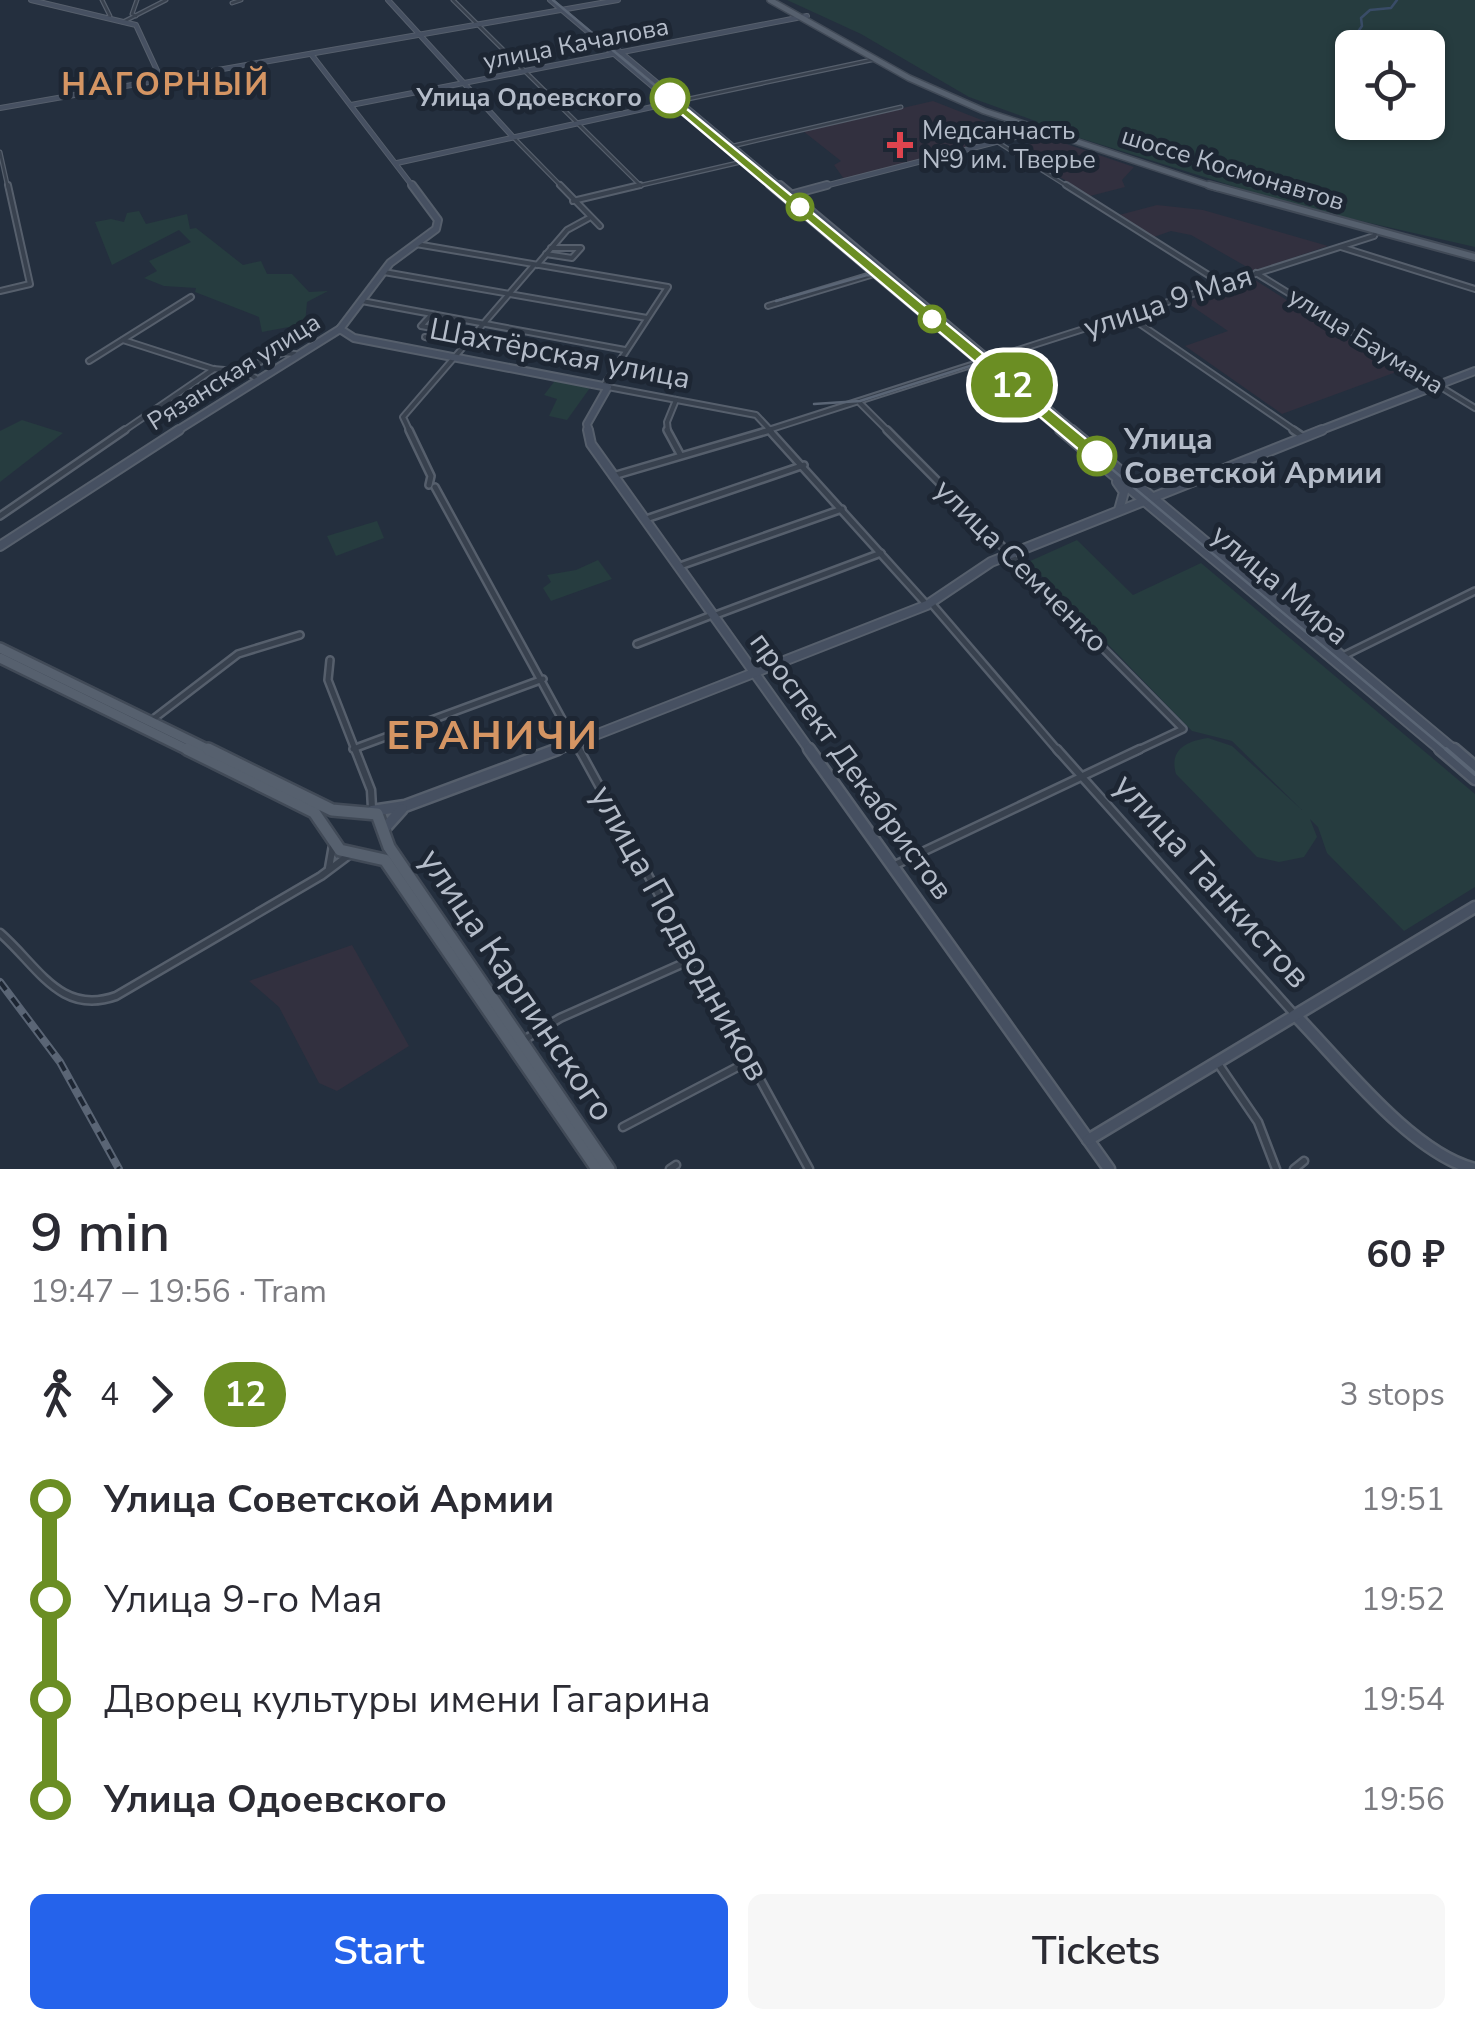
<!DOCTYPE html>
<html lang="en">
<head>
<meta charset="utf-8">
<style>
  body { margin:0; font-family:"Nunito Sans",sans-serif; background:#f7f7f7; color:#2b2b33; height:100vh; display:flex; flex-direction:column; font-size:38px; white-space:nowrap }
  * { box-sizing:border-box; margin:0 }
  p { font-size:32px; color:#7c7c81 }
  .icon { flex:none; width:55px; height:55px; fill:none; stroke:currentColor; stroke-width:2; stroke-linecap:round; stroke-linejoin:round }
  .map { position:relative; height:1169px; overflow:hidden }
  .panel { display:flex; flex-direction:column; background:#fff; flex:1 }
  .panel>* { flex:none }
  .badge { padding:0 20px; border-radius:32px; font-size:35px; line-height:65px }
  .controls { position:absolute; left:1335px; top:30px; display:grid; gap:20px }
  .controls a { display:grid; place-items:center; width:110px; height:110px; border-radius:15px; background:#fff; box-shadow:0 2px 8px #0004; font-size:50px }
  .map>.badge { position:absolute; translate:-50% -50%; box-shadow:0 0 0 5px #fff }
  .legs { display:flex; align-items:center; gap:15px; height:110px; padding:0 30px; font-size:32px }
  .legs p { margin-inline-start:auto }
  .headline { display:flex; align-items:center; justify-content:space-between; height:170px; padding:0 30px }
  h1 { font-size:55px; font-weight:600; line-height:75px }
  .primary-button { display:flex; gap:20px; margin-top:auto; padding:20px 30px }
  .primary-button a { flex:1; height:115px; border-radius:15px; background:#2563eb; color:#fff; font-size:40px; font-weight:600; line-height:115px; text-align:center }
  .primary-button a+a { background:#f7f7f7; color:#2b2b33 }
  ul { padding:0 30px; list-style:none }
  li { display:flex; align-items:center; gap:35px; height:100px; font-size:38px }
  li i { display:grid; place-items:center; width:15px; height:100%; margin:0 12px; background:currentColor }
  li i::after { content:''; width:25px; height:25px; margin:-12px; border:8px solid; border-radius:50%; background:#fff }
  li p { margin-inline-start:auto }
  li:first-child i { background:linear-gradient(#0000 50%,currentColor 0) }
  li:last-child i { background:linear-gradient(currentColor 50%,#0000 0) }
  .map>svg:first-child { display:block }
  .medical { fill:#32303f }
  .green { fill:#263c3f; fill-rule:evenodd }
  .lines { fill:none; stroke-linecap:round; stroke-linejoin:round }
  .stream { stroke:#394c67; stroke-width:2.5 }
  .street-far3-casing { stroke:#565f6c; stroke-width:5 }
  .street-far2-casing { stroke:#565f6c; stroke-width:8 }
  .street-far1-casing { stroke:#565f6c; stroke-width:10 }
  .street-casing { stroke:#565f6c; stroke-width:11 }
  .secondary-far3-casing { stroke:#565f6c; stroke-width:6 }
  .secondary-far2-casing { stroke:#565f6c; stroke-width:10 }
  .secondary-far1-casing { stroke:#565f6c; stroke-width:12 }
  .secondary-casing { stroke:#565f6c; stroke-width:15 }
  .primary-far3-casing { stroke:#414a57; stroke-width:8 }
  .primary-far2-casing { stroke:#414a57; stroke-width:10 }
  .primary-far1-casing { stroke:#414a57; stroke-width:14 }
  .primary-casing { stroke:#414a57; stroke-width:16 }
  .street-far3 { stroke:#38414e; stroke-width:2.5 }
  .street-far2 { stroke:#38414e; stroke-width:4 }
  .street-far1 { stroke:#38414e; stroke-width:5 }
  .street { stroke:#38414e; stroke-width:6 }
  .secondary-far3 { stroke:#465061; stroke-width:4 }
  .secondary-far2 { stroke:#465061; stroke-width:6 }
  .secondary-far1 { stroke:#465061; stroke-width:8 }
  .secondary { stroke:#465061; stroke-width:10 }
  .primary-far3 { stroke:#56606e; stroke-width:5 }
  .primary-far2 { stroke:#56606e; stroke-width:6 }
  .primary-far1 { stroke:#56606e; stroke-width:9 }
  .primary { stroke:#56606e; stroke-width:11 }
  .tram-far1 { stroke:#5a6575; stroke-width:2.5 }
  .tram { stroke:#5a6575; stroke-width:4 }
  .rail-casing { stroke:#5a6575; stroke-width:8 }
  .rail { stroke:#1d2633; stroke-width:4; stroke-dasharray:10; stroke-linecap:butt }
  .line-1 { fill:#6b8e23; stroke:#fff; stroke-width:2.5 }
  .stop-1-dot { fill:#fff; stroke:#6b8e23; stroke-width:5 }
  .health-dot { fill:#e0444e; stroke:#1d2633; stroke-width:4 }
  .labels { text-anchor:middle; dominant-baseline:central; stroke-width:10; stroke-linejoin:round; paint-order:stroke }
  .far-street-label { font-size:25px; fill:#b4bcc9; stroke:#1d2633 }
  .far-stop-label { font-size:25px; font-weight:bold; fill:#b4bcc9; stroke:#1d2633; text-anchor:end }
  .far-poi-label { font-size:25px; fill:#b4bcc9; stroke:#1d2633; text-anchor:start }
  .street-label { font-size:30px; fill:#b4bcc9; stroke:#1d2633 }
  .stop-label { font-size:30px; font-weight:bold; fill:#b4bcc9; stroke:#1d2633; text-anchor:start }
  .far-district-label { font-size:32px; font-weight:bold; letter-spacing:2.5px; fill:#d59563; stroke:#1d2633 }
  .near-street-label { font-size:35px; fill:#b4bcc9; stroke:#1d2633 }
  .district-label { font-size:40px; font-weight:bold; letter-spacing:2.5px; fill:#d59563; stroke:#1d2633 }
</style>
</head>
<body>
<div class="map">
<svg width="1475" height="1169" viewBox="0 0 1475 1169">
  <rect width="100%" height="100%" fill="#242f3e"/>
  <g class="medical">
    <polygon points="933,101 1020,135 844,179 834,165 841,161 803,131"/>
    <polygon points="1049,138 1134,167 1122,180 1125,187 1090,196 1014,148"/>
    <polygon points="1157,205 1203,210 1328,246 1254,271 1191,235 1171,231 1154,237 1119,215"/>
    <polygon points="1255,280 1399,371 1282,414 1185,346 1228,331 1186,302"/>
    <polygon points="352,945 409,1046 337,1091 319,1083 279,1007 249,981"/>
  </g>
  <g class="green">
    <path d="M 787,0 L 1475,0 L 1475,247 L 1300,207 L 1035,124 L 1038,122 L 969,97 L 861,34 ZM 1352,48 L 1428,48 L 1428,122 L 1352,122 Z"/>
    <polygon points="139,211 146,224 187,214 190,229 196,228 243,265 261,261 267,274 292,274 309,292 328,291 307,302 305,324 262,332 259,317 195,292 196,288 164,286 144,278 157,271 149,261 191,242 179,230 112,265 95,222 111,219 124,222 127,213"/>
    <polygon points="557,378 592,385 567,420 549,416 557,399 544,395"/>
    <polygon points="22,420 63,433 0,482 0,431"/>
    <polygon points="377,521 384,538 336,556 327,536"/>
    <path d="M 1077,540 L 1133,595 L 1201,563 L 1475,794 L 1475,887 L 1404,931 L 1327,853 L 1318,827 L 1310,819 L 1317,837 L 1304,857 L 1279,862 L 1257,857 L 1176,774 C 1169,750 1186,741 1208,738 L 1232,746 L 1302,810 L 1232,741 L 1192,731 L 1028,562 Z"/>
    <polygon points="598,560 612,579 551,601 543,588 551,582 547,575 576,570"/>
  </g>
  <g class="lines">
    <polyline class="stream" points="1357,33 1362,26 1361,18 1370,10 1391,8 1397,0"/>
    <defs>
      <g id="street-far3">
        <polyline points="102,0 110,16 107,18"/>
        <polyline points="453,0 641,186"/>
        <polyline points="232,3 241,0"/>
        <polyline points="136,16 132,14 137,0"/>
        <polyline points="123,22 166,0"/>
        <polyline points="679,101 876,59"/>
        <polyline points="513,137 563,188"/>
        <polyline points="999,143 1070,188"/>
        <polyline points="733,146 901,107"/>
        <polyline points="0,152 8,188"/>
        <polyline points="629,188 750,160"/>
      </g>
      <g id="street-far2">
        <polyline points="560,185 600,226"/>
        <polyline points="1066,185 1221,283"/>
        <polyline points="573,201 640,185"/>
        <polyline points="416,244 668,287 604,385"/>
        <polyline points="1341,247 1475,289"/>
        <polyline points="546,254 572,258 581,248 551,248"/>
        <polyline points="537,265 567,230 589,218"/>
        <polyline points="384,272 647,318"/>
        <polyline points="1256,273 1475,408"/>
        <polyline points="0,291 30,284 8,185"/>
        <polyline points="362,301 625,350"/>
        <polyline points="768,306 874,274"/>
        <polyline points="432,314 421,326 443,330"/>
        <polyline points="1127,315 1297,432"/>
        <polyline points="425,337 466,345"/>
        <polyline points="123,340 213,369 247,372 257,379"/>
        <polyline points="89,361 191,297"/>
        <polyline points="245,368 283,353 295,354"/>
        <polyline points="608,387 756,415 772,432"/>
        <polyline points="860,403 889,432"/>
        <polyline points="122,432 214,369"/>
        <polyline points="410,432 403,417 534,265"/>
        <polyline points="668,432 667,422 676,400"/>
        <polyline points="762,432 1374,236 1377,230"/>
      </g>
      <g id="street-far1">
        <polyline points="409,430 431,476 429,485"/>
        <polyline points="667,430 680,454"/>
        <polyline points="769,430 927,605"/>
        <polyline points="887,430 1183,729 1134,752"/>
        <polyline points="1293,430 1302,436"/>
        <polyline points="613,476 770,430"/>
        <polyline points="435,487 580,752"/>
        <polyline points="0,516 125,430"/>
        <polyline points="646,519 804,465"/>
        <polyline points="680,566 842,509"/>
        <polyline points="931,603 1059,752"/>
        <polyline points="713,616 881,553"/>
        <polyline points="637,644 712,615"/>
        <polyline points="1343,656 1475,591"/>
        <polyline points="330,660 328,680 356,752"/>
        <polyline points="152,720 238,654 300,635"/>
        <polyline points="353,749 543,679"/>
      </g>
      <g id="street">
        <polyline points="355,749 371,790 372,808"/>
        <polyline points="579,749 809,1169"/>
        <polyline points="1057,749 1295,1015"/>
        <polyline points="895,865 1140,749"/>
        <polyline points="329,868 333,845"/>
        <path d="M 0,933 C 38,966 60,1016 116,996 L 321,876 L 349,855"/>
        <polyline points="524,1040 560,1018 693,959"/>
        <polyline points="1217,1062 1258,1122 1276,1169"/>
        <polyline points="623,1127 749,1061"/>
        <polyline points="670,1169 676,1165"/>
        <polyline points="1294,1169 1304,1161"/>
      </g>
      <g id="secondary-far3">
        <polyline points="31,0 136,25 161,79"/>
        <polyline points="388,0 513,137"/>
        <polyline points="550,0 773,188"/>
        <polyline points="612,45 783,188"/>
        <polyline points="311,54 414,188"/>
        <polyline points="351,105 807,16"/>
        <polyline points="0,108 618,0"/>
        <polyline points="397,163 675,102"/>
        <polyline points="817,188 1047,129"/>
      </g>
      <g id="secondary-far2">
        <polyline points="770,185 1063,432"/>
        <polyline points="780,185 1075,432"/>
        <polyline points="790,195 827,185"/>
        <polyline points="340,329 354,338 608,387 587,424 589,432"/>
        <polyline points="175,432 340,329 390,263 436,229 438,220 412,185"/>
        <polyline points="1316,432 1475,371"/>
      </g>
      <g id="secondary-far1">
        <polyline points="588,430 591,444 811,752"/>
        <polyline points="1060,430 1443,752"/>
        <polyline points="1072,430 1457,752"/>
        <polyline points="1117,482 1124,492 1119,510"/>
        <polyline points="0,546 179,430"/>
        <polyline points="552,752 927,605 991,562 1322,430"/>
      </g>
      <g id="secondary">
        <polyline points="809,749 1109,1169"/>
        <polyline points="1440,749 1475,779"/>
        <polyline points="1454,749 1475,767"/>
        <polyline points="372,811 405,806 558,749"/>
        <polyline points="384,829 402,809"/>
        <path d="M 1295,1015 C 1341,1062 1412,1154 1475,1169"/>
        <polyline points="1088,1140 1475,907"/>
      </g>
      <polyline id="primary-far3" points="770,0 909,78 984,111 1217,188"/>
      <polyline id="primary-far2" points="1209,185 1475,257"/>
      <g id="primary-far1">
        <polyline points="0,648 213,752"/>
        <polyline points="0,658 192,752"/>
      </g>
      <g id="primary">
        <polyline points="187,749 314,812 340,850 385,860 597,1169"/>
        <polyline points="208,749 332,810 377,814 389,847 609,1169"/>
      </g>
    </defs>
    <use href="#street-far3" class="street-far3-casing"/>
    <use href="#street-far2" class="street-far2-casing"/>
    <use href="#street-far1" class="street-far1-casing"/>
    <use href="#street" class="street-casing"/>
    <use href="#secondary-far3" class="secondary-far3-casing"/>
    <use href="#secondary-far2" class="secondary-far2-casing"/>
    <use href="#secondary-far1" class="secondary-far1-casing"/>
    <use href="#secondary" class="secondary-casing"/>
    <use href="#primary-far3" class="primary-far3-casing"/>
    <use href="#primary-far2" class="primary-far2-casing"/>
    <use href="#primary-far1" class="primary-far1-casing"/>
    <use href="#primary" class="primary-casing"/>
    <use href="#street-far3" class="street-far3"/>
    <use href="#street-far2" class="street-far2"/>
    <use href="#street-far1" class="street-far1"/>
    <use href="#street" class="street"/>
    <use href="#secondary-far3" class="secondary-far3"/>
    <use href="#secondary-far2" class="secondary-far2"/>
    <use href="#secondary-far1" class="secondary-far1"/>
    <use href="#secondary" class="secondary"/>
    <use href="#primary-far3" class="primary-far3"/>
    <use href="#primary-far2" class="primary-far2"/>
    <use href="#primary-far1" class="primary-far1"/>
    <use href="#primary" class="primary"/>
    <g class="tram-far1">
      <polyline points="553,0 1449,752"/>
      <polyline points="776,301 867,275 886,277"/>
      <polyline points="814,404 860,401 973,365 991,368"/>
    </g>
    <polyline class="tram" points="1446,749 1475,774"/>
    <defs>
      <polyline id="rail" points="0,982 60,1062 119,1169"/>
    </defs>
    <use href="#rail" class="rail-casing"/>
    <use href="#rail" class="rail"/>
  </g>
  <polygon class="line-1" points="670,95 1103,453 1103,460 1091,460 666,101"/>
  <g class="stop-1-dot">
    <circle cx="670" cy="98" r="18"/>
    <circle cx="800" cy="207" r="12"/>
    <circle cx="932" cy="319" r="12"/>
    <circle cx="1097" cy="456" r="18"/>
  </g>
  <path class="health-dot" d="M895 130h10v10h10v10h-10v10h-10v-10h-10v-10h10z"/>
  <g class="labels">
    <g class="far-street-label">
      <text transform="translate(576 44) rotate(-11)">улица Качалова</text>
      <text transform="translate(1233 169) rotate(17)">шоссе Космонавтов</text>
      <text transform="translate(1366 341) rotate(32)">улица Баумана</text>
      <text transform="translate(234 372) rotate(-32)">Рязанская улица</text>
    </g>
    <g class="far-stop-label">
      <text x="642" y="98">Улица Одоевского</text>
    </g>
    <g class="far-poi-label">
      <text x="922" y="131">Медсанчасть<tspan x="922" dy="29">№9 им. Тверье</tspan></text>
    </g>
    <g class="street-label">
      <text transform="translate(1168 302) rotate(-18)">улица 9 Мая</text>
      <text transform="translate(560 354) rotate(11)">Шахтёрская улица</text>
      <text transform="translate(1021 566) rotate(45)">улица Семченко</text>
      <text transform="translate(1280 585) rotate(40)">улица Мира</text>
      <text transform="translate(851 766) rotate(54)">проспект Декабристов</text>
    </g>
    <g class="stop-label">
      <text x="1124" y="439">Улица<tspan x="1124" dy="34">Советской Армии</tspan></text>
    </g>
    <g class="far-district-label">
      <text x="166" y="84">НАГОРНЫЙ</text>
    </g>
    <g class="near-street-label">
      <text transform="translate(1212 881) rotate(48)">улица Танкистов</text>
      <text transform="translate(680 933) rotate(61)">улица Подводников</text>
      <text transform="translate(517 985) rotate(56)">улица Карпинского</text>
    </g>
    <g class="district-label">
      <text x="493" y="736">ЕРАНИЧИ</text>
    </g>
  </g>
</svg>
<div class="controls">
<a><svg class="icon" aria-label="locate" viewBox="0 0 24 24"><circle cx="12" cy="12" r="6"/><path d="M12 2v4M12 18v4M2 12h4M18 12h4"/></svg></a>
</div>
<b class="badge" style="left:1012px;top:385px;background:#6b8e23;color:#fff">12</b>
</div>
<section class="panel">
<div class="headline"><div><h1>9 min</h1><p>19:47 – 19:56 · Tram</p></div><b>60 ₽</b></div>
<div class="legs"><svg class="icon" aria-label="walk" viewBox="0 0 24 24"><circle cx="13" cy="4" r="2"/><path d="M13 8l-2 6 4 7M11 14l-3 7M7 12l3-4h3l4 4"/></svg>4<svg class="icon" aria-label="forward" viewBox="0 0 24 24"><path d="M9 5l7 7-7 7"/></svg><b class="badge" style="background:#6b8e23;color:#fff">12</b><p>3 stops</p></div>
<ul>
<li><i style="color:#6b8e23"></i><b>Улица Советской Армии</b><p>19:51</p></li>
<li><i style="color:#6b8e23"></i><span>Улица 9-го Мая</span><p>19:52</p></li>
<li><i style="color:#6b8e23"></i><span>Дворец культуры имени Гагарина</span><p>19:54</p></li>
<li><i style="color:#6b8e23"></i><b>Улица Одоевского</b><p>19:56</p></li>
</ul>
<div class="primary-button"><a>Start</a><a>Tickets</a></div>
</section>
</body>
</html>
